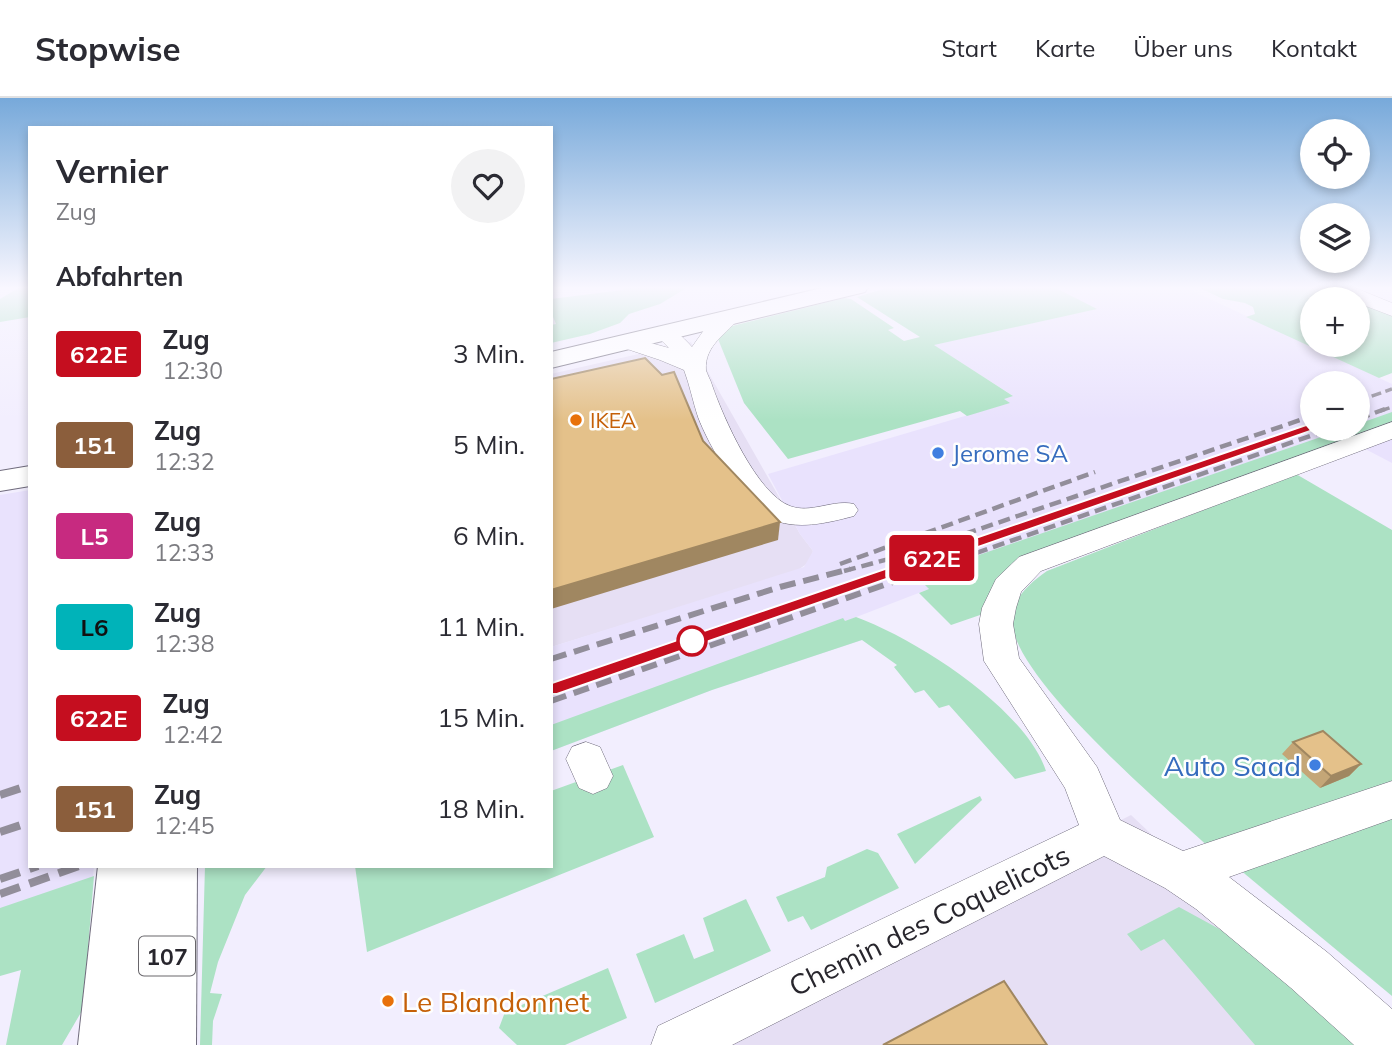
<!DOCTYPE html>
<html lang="de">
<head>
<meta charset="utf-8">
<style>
  body { margin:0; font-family:Mulish,sans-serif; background:#f2f2f3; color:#2b2b33; height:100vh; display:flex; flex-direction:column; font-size:26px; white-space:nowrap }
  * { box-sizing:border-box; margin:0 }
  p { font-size:23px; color:#7c7c81 }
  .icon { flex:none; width:38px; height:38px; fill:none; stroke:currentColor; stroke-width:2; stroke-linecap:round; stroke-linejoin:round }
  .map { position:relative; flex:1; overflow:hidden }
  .panel { position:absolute; left:28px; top:28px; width:525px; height:742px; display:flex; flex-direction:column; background:#fff; border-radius:0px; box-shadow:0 4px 10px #0003 }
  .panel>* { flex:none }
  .badge { padding:0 14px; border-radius:5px; font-size:24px; line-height:46px }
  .controls { position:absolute; left:1300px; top:21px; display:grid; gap:14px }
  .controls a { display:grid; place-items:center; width:70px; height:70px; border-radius:50%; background:#fff; box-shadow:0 4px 10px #0003; font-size:35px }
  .map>.badge { position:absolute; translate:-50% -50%; box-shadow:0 0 0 4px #fff }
  h2 { padding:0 28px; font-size:26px; line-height:63px }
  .round { display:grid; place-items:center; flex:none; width:74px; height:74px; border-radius:37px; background:#f2f2f3 }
  .summary { display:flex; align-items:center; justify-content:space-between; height:119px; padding:0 28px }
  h1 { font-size:33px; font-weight:700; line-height:52px }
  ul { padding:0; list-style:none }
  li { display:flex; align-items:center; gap:21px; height:91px; padding:0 28px }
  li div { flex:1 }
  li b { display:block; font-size:26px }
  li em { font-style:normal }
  li .badge { min-width:77px; font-weight:700; text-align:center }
  header { display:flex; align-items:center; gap:42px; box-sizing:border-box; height:98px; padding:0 35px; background:#fff; border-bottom:2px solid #e1e1e2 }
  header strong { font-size:33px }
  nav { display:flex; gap:38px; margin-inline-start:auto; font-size:24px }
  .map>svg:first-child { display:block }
  .commercial { fill:#e6dff4 }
  .built { fill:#e9e2fd; fill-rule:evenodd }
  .green { fill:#ace2c4; fill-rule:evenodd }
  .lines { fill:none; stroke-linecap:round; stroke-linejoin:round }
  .minor-casing { stroke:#6f6b7c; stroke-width:1 }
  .major-casing { stroke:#6f6b7c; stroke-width:2 }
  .minor { fill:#fff; fill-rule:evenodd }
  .major { fill:#fff; fill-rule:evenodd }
  .rail-far3 { stroke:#928e9a; stroke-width:3.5; stroke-dasharray:10 4.5; stroke-linecap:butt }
  .rail-far2 { stroke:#928e9a; stroke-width:4.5; stroke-dasharray:12 6; stroke-linecap:butt }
  .rail-far1 { stroke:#928e9a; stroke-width:6; stroke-dasharray:16 8; stroke-linecap:butt }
  .rail { stroke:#928e9a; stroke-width:8; stroke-dasharray:21 10; stroke-linecap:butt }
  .wall { fill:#c4a677 }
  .shaded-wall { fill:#a08761 }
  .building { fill:#e4c18a; stroke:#a08761; stroke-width:2 }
  .line { fill:#c50e1f; stroke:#fff; stroke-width:2 }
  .food-dot { fill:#e8710a; stroke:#fefefe; stroke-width:2.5 }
  .shop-dot { fill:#3f7fe0; stroke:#fefefe; stroke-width:2.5 }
  .stop-dot { fill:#fff; stroke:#c50e1f; stroke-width:3.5 }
  .labels { text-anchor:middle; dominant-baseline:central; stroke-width:5; stroke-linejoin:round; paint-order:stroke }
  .far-food-label { font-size:21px; fill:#c56008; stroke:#fefefe; text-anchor:start }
  .shield { fill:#fefefe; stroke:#68666b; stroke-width:2 }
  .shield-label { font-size:23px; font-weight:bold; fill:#27252c }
  .shop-label { font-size:24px; fill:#366cbe; stroke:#fefefe; text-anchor:start }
  .near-shop-label { font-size:28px; fill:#366cbe; stroke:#fefefe; text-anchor:end }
  .near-street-label { font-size:28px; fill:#27252c; stroke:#fefefe }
  .near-food-label { font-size:28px; fill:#c56008; stroke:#fefefe; text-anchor:start }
</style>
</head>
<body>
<header>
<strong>Stopwise</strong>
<nav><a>Start</a><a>Karte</a><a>Über uns</a><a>Kontakt</a></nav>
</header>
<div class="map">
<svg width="1392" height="947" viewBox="0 0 1392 947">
  <rect width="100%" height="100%" fill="#f2eefe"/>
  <g class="commercial">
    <polygon points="691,244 800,436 813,453 808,465 795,474 551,549 551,276"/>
    <polygon points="1131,717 1374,947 676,947"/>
  </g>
  <g class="built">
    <path d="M 1054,189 L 1184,189 L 1392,286 L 1392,365 L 1348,342 L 956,476 L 926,487 L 929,491 L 846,523 L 862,542 L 712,592 L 551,653 L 551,549 L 804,469 L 813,453 L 800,436 L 768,376 L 1009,305 L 1003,301 L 1012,297 L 933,247 L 1096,211 ZM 1312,285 L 1358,285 L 1358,331 L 1312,331 Z"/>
    <polygon points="30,392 30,768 94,768 91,804 0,838 0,397"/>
  </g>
  <g class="green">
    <polygon points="20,189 30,189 30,219 0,224 0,201"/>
    <polygon points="623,189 688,189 660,206 629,216 620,225 590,236 551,245 551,227 556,226 551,214 551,201 623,192"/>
    <polygon points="890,189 1054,189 1097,211 934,247 1013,298 1004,301 1010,305 967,318 960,313 788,361 744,305 718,241 728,229 844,200 851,201 894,230 888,232 904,243 920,239 857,199"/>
    <path d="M 1198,189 L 1330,189 L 1392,214 L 1392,275 L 1379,280 L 1246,219 L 1255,216 L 1253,209 L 1245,205 L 1223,201 ZM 1312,201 L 1358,201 L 1358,247 L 1312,247 Z"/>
    <polygon points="1392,314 1392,326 1012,465 999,482 983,516 951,527 919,495 929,491 925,487 955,476 947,468 1344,331 1358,331 1358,326"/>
    <path d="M 1296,376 L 1392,432 L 1392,689 L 1209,749 C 1166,710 1012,579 1012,523 C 1012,500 1030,485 1047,473 Z"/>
    <path d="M 856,519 C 916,541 1025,610 1046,673 L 1015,681 L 949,607 L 939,610 L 924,592 L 915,595 L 894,569 L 897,567 L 862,542 L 712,592 L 551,653 L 551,627 L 843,520 L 845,523 Z"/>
    <polygon points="623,667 654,739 367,854 355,768 551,768 551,693"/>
    <polygon points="980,698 982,702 915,766 897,736"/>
    <polygon points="1392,710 1392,898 1233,766"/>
    <polygon points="867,751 878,755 899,790 811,832 803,818 788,824 776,799 825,779 827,769"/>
    <polygon points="205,768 267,768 245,797 218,864 210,895 222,896 213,923 212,947 200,947"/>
    <polygon points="94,778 83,911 62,947 6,947 21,872 0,878 0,810"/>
    <polygon points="746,801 771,853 655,905 636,856 684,836 694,861 714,853 703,820"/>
    <polygon points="1179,809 1223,833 1269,867 1355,947 1255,947 1164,841 1141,853 1127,836"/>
    <polygon points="608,870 627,920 565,947 517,947 499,930 505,914"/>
  </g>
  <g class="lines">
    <defs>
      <g id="minor">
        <path d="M 1326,189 L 1353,189 L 1392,205 L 1392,218 L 1358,205 L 1358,201 C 1347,201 1333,198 1326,189 Z"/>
        <path d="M 730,213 L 737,215 L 740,219 C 728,235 704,247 706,272 C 707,276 711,283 712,287 C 723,319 757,396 790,408 C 811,416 833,401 854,406 L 858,412 L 854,418 C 827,425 796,433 769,420 C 743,408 708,346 698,319 C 693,304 690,288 684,272 L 660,262 L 618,248 L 614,244 L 618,240 L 625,238 L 669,250 L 654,235 L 657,231 C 672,227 682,238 692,249 L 709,225 Z"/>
        <polygon points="1392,324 1392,341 1041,473 1021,494 1016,510 1013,526 1019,560 1097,669 1120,722 1183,753 1392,683 1392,721 1229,779 1327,854 1392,911 1392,947 1354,947 1291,890 1196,811 1165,790 1104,758 732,947 651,947 658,928 1079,727 1065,690 984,563 979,526 982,510 996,481 1019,459"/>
        <polygon points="586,644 600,649 613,678 607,690 593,696 579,690 566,661 572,649"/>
      </g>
      <g id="major">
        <polygon points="826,189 868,189 865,194 551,270 551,254"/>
        <polygon points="30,368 30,388 0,393 0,373"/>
        <polygon points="98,768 197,768 196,947 78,947"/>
      </g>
    </defs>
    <use href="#minor" class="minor-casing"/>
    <use href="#major" class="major-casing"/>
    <use href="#minor" class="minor"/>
    <use href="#major" class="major"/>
    <g class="rail-far3">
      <polyline points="1358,303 1392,291"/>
      <polyline points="1380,313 1392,309"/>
    </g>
    <g class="rail-far2">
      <polyline points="1358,321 1385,311"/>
      <polyline points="840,466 1095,374"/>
      <polyline points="844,473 900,458 1312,318"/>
      <polyline points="925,473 1330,331"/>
    </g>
    <g class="rail-far1">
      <polyline points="551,561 780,489 850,471"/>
      <polyline points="551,591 714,535"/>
      <polyline points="551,603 930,471"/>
    </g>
    <g class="rail">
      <polyline points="0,697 30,687"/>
      <polyline points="0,734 30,724"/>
      <polyline points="0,781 38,768"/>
      <polyline points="0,796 79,768"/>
    </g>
  </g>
  <polygon class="wall" points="1293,644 1361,666 1349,678 1320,690 1282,656"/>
  <g class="shaded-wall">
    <polygon points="780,424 778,442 551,511 551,492"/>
    <polygon points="1361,666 1349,678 1320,690 1331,678"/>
  </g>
  <g class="building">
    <polygon points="645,260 662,277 674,274 703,343 780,424 551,492 551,281"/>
    <polygon points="1323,633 1361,666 1331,678 1293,644"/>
    <polygon points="1004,883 1047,947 883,947"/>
  </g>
  <linearGradient id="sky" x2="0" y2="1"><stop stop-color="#77a9da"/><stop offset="0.59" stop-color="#f9f7ff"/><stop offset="1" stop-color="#f9f7ff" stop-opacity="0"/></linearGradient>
  <rect width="1392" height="322" fill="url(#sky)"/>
  <polygon class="line" points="1312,325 1316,326 1316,331 557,596 546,596 543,591 546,587"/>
  <g class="food-dot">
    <circle cx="576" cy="322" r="7"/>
    <circle cx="388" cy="903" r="7"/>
  </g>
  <g class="shop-dot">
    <circle cx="938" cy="355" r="7"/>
    <circle cx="1315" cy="667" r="7"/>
  </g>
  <circle class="stop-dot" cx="692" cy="543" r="14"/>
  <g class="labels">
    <g class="far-food-label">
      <text x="590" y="322">IKEA</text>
    </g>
    <rect class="shield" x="139" y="838.5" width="56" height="39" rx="5"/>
    <g class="shield-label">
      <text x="167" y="858">107</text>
    </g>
    <g class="shop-label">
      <text x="952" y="355">Jerome SA</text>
    </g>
    <g class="near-shop-label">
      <text x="1301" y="667">Auto Saad</text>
    </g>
    <g class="near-street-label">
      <text transform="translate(929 822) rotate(-26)">Chemin des Coquelicots</text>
    </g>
    <g class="near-food-label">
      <text x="402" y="903">Le Blandonnet</text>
    </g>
  </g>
</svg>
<div class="controls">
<a><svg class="icon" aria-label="locate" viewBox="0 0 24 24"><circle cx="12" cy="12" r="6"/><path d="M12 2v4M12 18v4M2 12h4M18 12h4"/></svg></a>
<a><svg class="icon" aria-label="layers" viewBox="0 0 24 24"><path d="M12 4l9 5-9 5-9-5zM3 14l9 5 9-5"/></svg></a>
<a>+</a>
<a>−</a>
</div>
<b class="badge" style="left:932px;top:460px;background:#c50e1f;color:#fff">622E</b>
<section class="panel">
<div class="summary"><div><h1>Vernier</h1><p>Zug</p></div><a class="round"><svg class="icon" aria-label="heart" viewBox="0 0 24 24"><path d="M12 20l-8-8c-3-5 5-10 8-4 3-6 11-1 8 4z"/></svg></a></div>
<h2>Abfahrten</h2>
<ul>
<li><span class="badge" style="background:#c50e1f;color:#fff">622E</span><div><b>Zug</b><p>12:30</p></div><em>3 Min.</em></li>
<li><span class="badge" style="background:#8b5e3c;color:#fff">151</span><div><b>Zug</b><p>12:32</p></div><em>5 Min.</em></li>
<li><span class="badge" style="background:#c72a80;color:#fff">L5</span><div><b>Zug</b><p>12:33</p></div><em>6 Min.</em></li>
<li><span class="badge" style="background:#00b3b9;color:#111">L6</span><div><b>Zug</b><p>12:38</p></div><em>11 Min.</em></li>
<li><span class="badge" style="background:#c50e1f;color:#fff">622E</span><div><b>Zug</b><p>12:42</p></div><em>15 Min.</em></li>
<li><span class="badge" style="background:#8b5e3c;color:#fff">151</span><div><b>Zug</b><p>12:45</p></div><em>18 Min.</em></li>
</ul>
</section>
</div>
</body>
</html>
